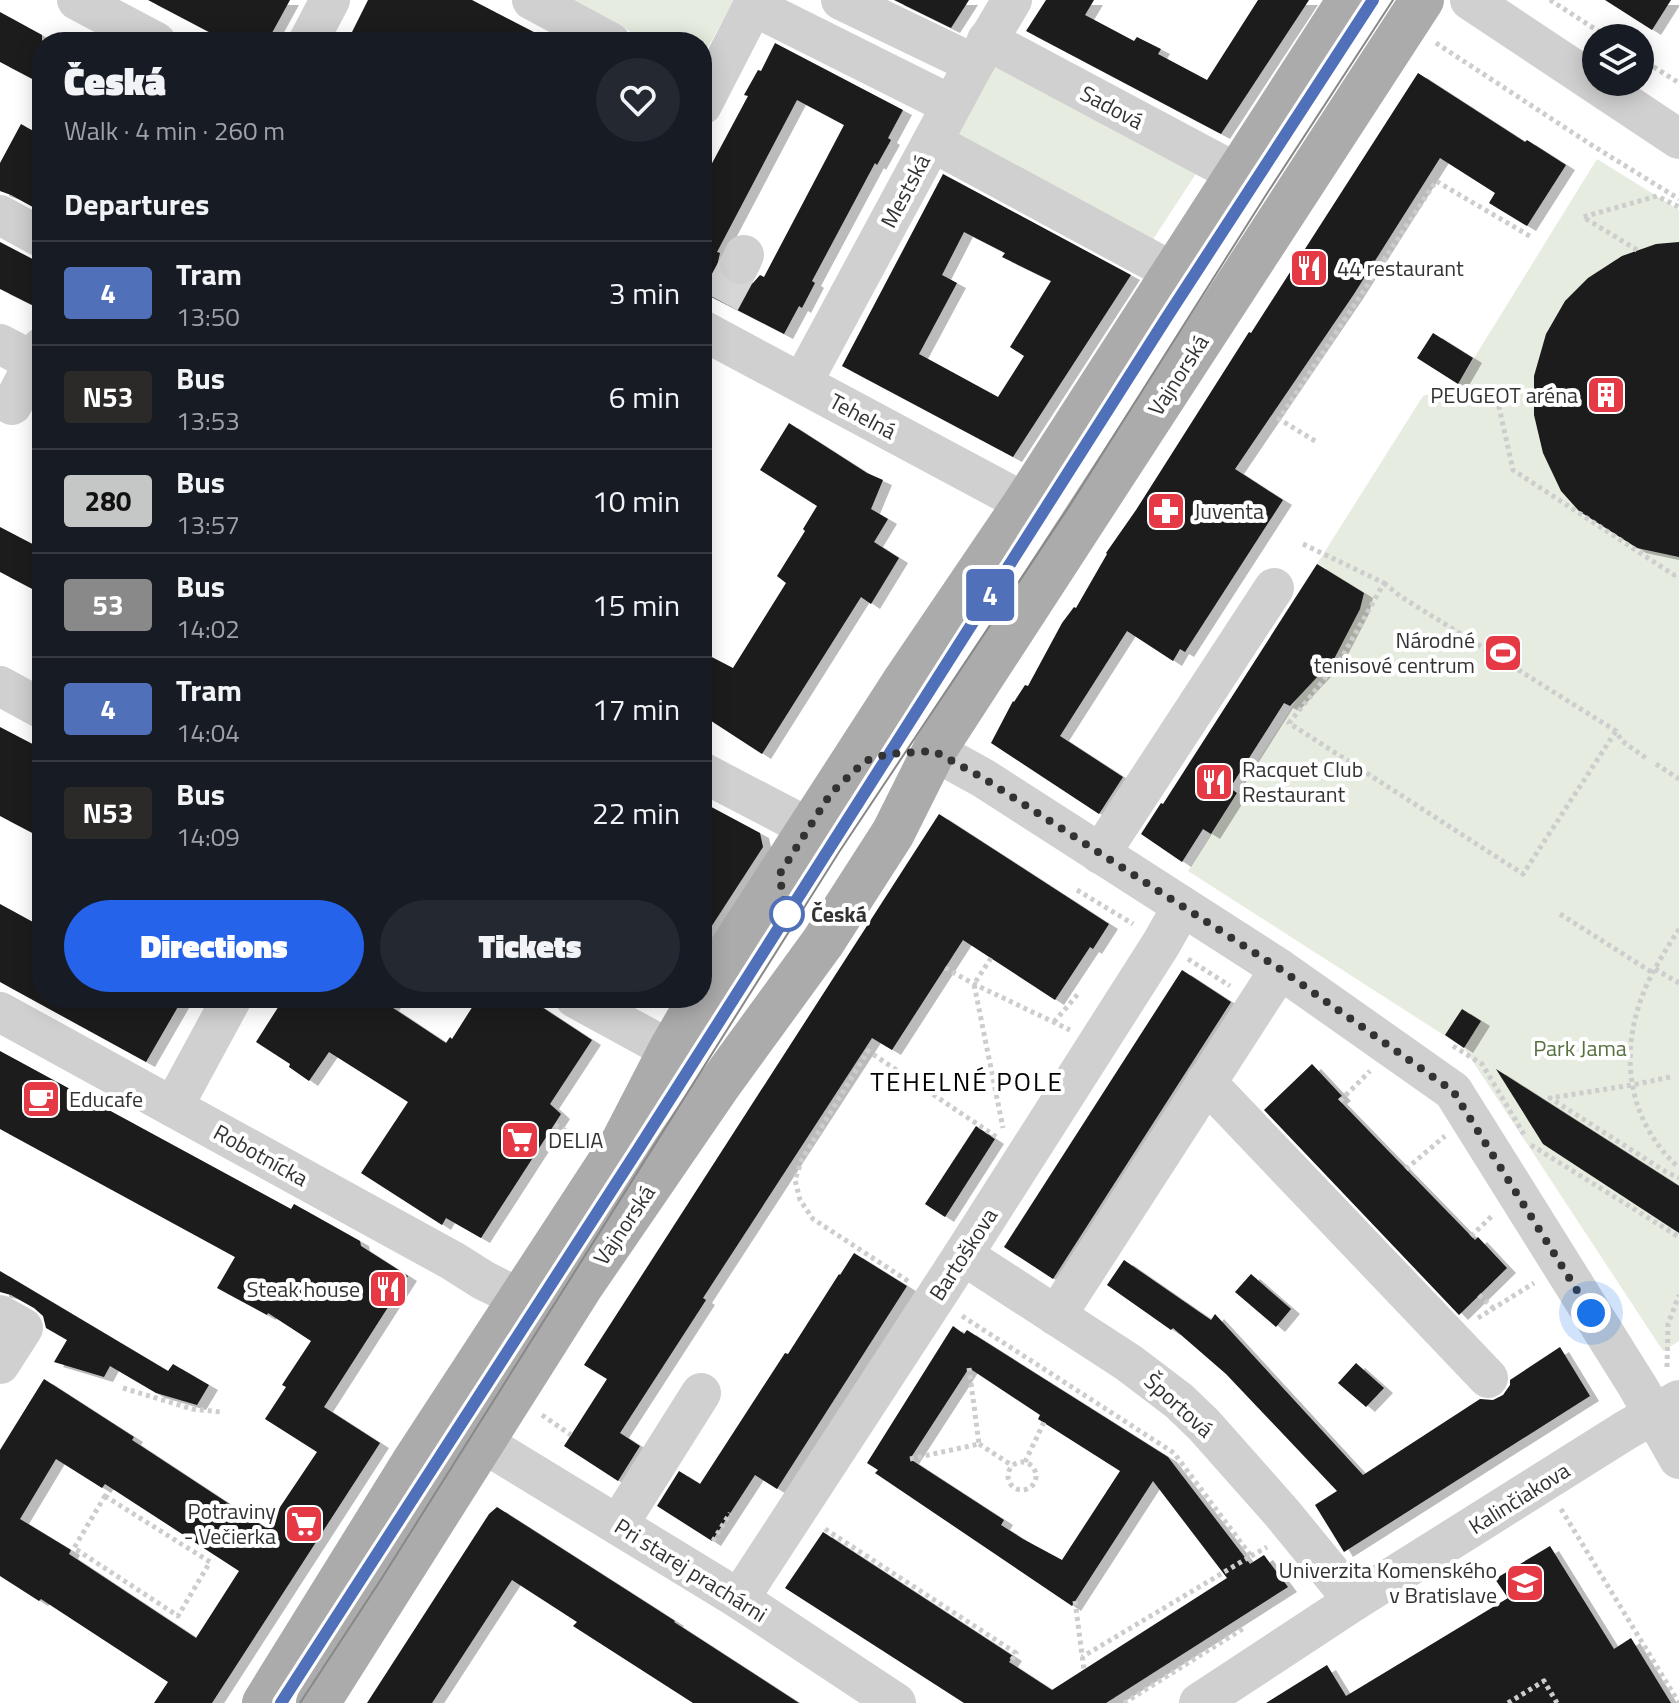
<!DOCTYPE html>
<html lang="en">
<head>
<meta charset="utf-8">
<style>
  body { margin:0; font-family:"Titillium Web",sans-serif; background:#242831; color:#f1f3f6; height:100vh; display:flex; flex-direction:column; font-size:30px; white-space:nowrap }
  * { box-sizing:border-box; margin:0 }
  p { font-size:26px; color:#9ea1a6 }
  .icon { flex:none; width:44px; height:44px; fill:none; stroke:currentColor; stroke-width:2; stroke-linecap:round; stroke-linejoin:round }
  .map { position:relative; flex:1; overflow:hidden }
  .details { position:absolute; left:32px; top:32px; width:680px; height:976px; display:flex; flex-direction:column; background:#171b24; border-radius:32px; box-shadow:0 4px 20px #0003 }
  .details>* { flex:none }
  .badge { padding:0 16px; border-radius:6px; font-size:28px; line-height:52px }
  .fabs { position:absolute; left:1582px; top:24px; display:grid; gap:16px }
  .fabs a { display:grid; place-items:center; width:72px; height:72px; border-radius:50%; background:#171b24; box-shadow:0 4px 20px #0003; font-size:40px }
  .you { position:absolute; width:40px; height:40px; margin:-20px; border:6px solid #fff; border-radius:50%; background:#1a73e8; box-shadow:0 0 0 12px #1a73e833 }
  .map>.badge { position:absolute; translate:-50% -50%; box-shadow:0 0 0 4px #fff }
  h2 { padding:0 32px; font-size:30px; line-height:72px }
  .round { display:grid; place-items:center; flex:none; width:84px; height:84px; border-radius:42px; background:#242831 }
  .headline { display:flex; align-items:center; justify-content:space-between; height:136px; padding:0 32px }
  h1 { font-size:38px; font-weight:800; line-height:60px }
  .action { display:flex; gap:16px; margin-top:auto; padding:16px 32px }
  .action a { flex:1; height:92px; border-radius:48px; background:#2563eb; color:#fff; font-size:32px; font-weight:800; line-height:92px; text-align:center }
  .action a+a { background:#242831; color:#f1f3f6 }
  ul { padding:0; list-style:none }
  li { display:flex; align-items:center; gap:24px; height:104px; padding:0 32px; border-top:2px solid #363941 }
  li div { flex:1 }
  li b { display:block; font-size:30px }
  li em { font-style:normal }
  li .badge { min-width:88px; font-weight:700; text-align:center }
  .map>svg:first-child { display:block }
  .green { fill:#e6ecdf }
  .building { fill:#1a1a1a; fill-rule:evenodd; filter:url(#shadow) }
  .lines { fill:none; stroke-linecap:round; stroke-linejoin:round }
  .minor-tunnel { stroke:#d6d6d6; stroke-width:40; stroke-dasharray:40 20; stroke-linecap:butt }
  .path { stroke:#cdcdcd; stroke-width:5; stroke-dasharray:4 4; stroke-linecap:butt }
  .minor { stroke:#d0d0d0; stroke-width:40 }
  .major { stroke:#ababab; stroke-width:44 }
  .tram { stroke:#888; stroke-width:2 }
  .line-casing { stroke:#fff; stroke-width:18 }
  .line { stroke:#5071b9; stroke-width:12 }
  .walk { stroke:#333; stroke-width:8; stroke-dasharray:0 14.4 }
  .stop-dot { fill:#fff; stroke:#5071b9; stroke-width:4 }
  .labels { text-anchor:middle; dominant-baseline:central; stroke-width:8; stroke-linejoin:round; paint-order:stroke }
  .street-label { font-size:22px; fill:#333; stroke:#fff }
  .poi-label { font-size:22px; fill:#333; stroke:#fff; text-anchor:start }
  .stop-label { font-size:22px; font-weight:bold; fill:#333; stroke:#fff; text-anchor:start }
  .park-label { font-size:22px; fill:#56703f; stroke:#fff }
  .quarter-label { font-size:26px; letter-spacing:2px; fill:#000; stroke:#fff }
</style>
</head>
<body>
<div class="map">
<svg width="1679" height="1703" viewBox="0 0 1679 1703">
  <defs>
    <filter id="shadow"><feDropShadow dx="9" dy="5" stdDeviation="0" flood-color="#0004"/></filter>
  </defs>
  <rect width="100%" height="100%" fill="#fff"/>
  <g class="green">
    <polygon points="571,0 734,0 702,58 702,42 650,42"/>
    <polygon points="994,58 1203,163 1150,244 953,137"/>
    <polygon points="1597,159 1679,210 1679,1341 1663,1351 1464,1048 1188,871 1364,594 1317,564 1423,396 1458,384"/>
  </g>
  <g class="building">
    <polygon points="148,0 290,0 267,42 228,42"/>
    <polygon points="368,0 472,0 553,42 347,42"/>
    <polygon points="894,0 969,0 951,28"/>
    <polygon points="1046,0 1094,0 1085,15 1134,41 1137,37 1161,49 1158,54 1207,80 1258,0 1309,0 1221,134 1026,31"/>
    <polygon points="1605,0 1671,0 1652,30"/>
    <polygon points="0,12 42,35 42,84 0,62"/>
    <path d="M 775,43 L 903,110 L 888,138 L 891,140 L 877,165 L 875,163 L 812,281 L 815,283 L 802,308 L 799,306 L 784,334 L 702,292 L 702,182 L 748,96 L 744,95 L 758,70 L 761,71 ZM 797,100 L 844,125 L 764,277 L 760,275 L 753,283 L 743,287 L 731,285 L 721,277 L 717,266 L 720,253 L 717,252 Z"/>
    <polygon points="1418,73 1525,142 1527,140 1566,165 1527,226 1489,203 1495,193 1440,158 1354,294 1235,469 1283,500 1185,652 1180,649 1173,661 1127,631 1060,736 1123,777 1099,814 991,743 1013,701 1014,702 1025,685 1028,686 1062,623 1074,607 1076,608 1107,554 1106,553 1136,510 1249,332 1251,333"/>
    <polygon points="21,124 42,136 42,212 11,195 0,191 0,163"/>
    <path d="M 943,174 L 1131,275 L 1013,457 L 842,366 ZM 964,232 L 1005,253 L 1002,257 L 1051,281 L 1010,347 L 1024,356 L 998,397 L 919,354 L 957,283 L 942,275 Z"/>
    <polygon points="0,242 42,264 42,290 34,306 0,289"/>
    <polygon points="1679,242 1679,557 1637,548 1579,511 1561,491 1543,453 1534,415 1534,376 1546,334 1565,301 1588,278 1622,256 1656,244"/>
    <polygon points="1433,333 1473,358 1458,384 1417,358"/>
    <polygon points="789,423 867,473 883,480 871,509 888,519 874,542 899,558 871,604 861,597 762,754 702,715 702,652 733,668 786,583 777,576 805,531 803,529 817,506 760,470"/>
    <polygon points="0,527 42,549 42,594 0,572"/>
    <polygon points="1317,564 1364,593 1360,609 1334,659 1290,706 1284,703 1230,788 1237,793 1211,834 1203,829 1182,862 1141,834 1161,803 1163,804"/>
    <polygon points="0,727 42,749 42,838 0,816"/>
    <polygon points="702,802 760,833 763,847 702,941"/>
    <polygon points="939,814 1109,924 1093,949 1090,947 1055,1000 963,940 892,1050 872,1038 703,1298 706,1300 620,1433 640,1446 618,1481 564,1446 607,1379 584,1365"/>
    <polygon points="0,904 42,927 42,998 183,998 146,1062 0,982"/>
    <polygon points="1182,970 1231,1002 1053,1279 1004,1247"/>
    <polygon points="284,998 395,998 390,1006 446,1043 450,1037 452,1039 478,998 528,998 592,1040 550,1104 561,1114 481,1238 446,1218 442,1225 361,1173 408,1102 329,1052 309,1081 289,1067 290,1064 256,1042"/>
    <polygon points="1462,1009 1481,1021 1464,1048 1445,1035"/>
    <path d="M 0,1051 L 291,1209 L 294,1204 L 360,1241 L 361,1246 L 408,1276 L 324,1407 L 380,1443 L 212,1703 L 154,1703 L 168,1682 L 41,1599 L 39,1601 L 0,1576 L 0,1450 L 44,1379 L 134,1437 L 132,1440 L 266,1528 L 317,1452 L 265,1419 L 286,1387 L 282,1385 L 311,1341 L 268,1313 L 267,1315 L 217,1288 L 235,1257 L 0,1129 ZM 56,1459 L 102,1488 L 105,1484 L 239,1571 L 196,1638 L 69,1554 L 71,1550 L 20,1519 Z"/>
    <polygon points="1312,1064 1342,1096 1338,1099 1368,1130 1475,1240 1478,1237 1507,1268 1459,1315 1264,1110"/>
    <polygon points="1496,1069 1679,1186 1679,1233 1543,1144"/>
    <polygon points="976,1126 995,1139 945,1217 925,1204"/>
    <polygon points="854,1253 907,1286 777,1489 755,1475 712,1541 657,1506 679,1471 700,1484 785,1353 788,1354 839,1274 840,1275"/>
    <polygon points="1124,1260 1211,1320 1215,1314 1363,1475 1480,1399 1493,1400 1503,1395 1510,1385 1510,1380 1560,1347 1590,1396 1344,1552 1315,1505 1337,1491 1226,1374 1173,1328 1171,1330 1107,1285"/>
    <polygon points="0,1271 168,1371 173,1364 209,1385 197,1405 156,1393 110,1366 104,1377 54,1362 67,1340 46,1328 43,1316 34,1308 11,1295 0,1292"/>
    <polygon points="1251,1274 1291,1309 1276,1327 1235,1292"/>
    <path d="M 953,1326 L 964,1334 L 967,1330 L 1168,1457 L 1250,1564 L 1264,1555 L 1288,1587 L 1106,1703 L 964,1703 L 785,1588 L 823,1532 L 1013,1656 L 1009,1662 L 1052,1690 L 1227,1578 L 1153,1481 L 1072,1606 L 875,1473 L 878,1470 L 867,1463 ZM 969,1368 L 1040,1415 L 1038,1419 L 1120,1471 L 1062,1560 L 1023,1539 L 1001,1525 L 1004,1520 L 910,1459 Z"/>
    <polygon points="1356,1363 1384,1388 1366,1407 1338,1383"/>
    <polygon points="497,1507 647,1603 675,1621 674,1622 799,1703 693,1703 573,1626 577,1622 512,1580 432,1703 367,1703 489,1514"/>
    <polygon points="1550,1546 1614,1649 1631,1638 1671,1703 1266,1703 1327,1665 1346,1696 1508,1598 1495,1579"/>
  </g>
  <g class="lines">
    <polyline class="minor-tunnel" points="720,301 740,264"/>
    <g class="path">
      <polyline points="1550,0 1609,38"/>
      <polyline points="1436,43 1590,144 1679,199"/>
      <polyline points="1640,58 1679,83"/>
      <polyline points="1637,250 1583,217 1657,196 1679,207"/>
      <polyline points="36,314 42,304"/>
      <polyline points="1497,398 1513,470 1674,575 1679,574"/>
      <polyline points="1315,441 1279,419 1436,181 1533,238"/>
      <polyline points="1303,544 1384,583 1342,657 1289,723 1523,874 1616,731"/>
      <polyline points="1384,583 1400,596 1616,731 1622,741 1646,758"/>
      <polyline points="1656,764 1679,779"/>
      <polyline points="1077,890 1133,924"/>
      <polyline points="1560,914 1653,973"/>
      <path d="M 1679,929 C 1665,951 1650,974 1641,999 C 1619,1061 1630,1123 1679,1168"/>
      <polyline points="991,958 974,984 1003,1128"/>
      <polyline points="1188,959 1230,986"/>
      <polyline points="945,968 974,984 1070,1030"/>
      <polyline points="1655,969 1679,983"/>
      <polyline points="1054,1022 1078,994"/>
      <polyline points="1453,1046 1482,1064 1525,1136"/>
      <polyline points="1670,1077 1632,1085 1550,1098 1666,1172 1679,1178"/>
      <polyline points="1340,1101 1370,1071"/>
      <polyline points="555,1125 583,1140"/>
      <polyline points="1531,1145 1679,1237"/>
      <polyline points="1406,1169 1445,1136"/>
      <polyline points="1471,1236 1493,1215"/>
      <polyline points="908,1281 813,1219 800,1200 795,1180 802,1159 868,1051 998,1138"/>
      <polyline points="1479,1295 1493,1308"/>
      <polyline points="962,1316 1174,1453 1251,1556 1082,1657"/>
      <polyline points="1478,1318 1534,1283"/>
      <polyline points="1667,1367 1668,1324 1679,1295"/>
      <polyline points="123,1388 192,1409 221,1412"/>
      <polyline points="542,1415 571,1435"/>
      <polyline points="979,1444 1013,1466"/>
      <polyline points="910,1459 979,1444 969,1368"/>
      <polyline points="1025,1462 1044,1422"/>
      <circle cx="1022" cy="1476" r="14"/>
      <polygon points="105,1496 210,1562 178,1616 74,1548"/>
      <polyline points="1561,1509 1679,1703"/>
      <polyline points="825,1529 1016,1653 1010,1663"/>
      <polyline points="713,1541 730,1513"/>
      <polyline points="1251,1556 1267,1547"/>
      <polyline points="1075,1601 1084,1670"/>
      <polyline points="1124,1703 1244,1628"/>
      <polyline points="1508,1703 1544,1681 1557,1703"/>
    </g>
    <g class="minor">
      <polyline points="77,0 156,42"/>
      <polyline points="532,0 610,42"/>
      <polyline points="841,0 974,64"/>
      <polyline points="1470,0 1679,139"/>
      <polyline points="753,6 951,105"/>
      <polyline points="987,40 1236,173"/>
      <polyline points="308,42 330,0"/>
      <polyline points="702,105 756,0"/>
      <polyline points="932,142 1173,272"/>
      <polyline points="0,215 42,238"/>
      <polyline points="740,264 744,255"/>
      <polyline points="702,330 1025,503"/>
      <polyline points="0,344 34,362"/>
      <polyline points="802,383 974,64 1012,0"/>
      <polyline points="12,405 42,347"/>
      <polyline points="0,686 42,709"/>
      <polyline points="934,751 983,778 1280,969 1453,1091 1638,1387 1679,1459"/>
      <polyline points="702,772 809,828"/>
      <polyline points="1100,854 1274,588"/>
      <polyline points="575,998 670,1050"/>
      <polyline points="0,1012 453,1261 483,1280 521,1299"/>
      <polyline points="1206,1082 1488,1378"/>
      <polyline points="173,1107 232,998"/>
      <polyline points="963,1255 1129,1363 1179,1401 1204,1425 1282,1513 1354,1601"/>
      <polyline points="0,1315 23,1328 0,1364"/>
      <polyline points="1056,1316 1280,969"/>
      <polyline points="485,1441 498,1452 739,1599 896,1703"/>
      <polyline points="618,1525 701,1393"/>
      <polyline points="739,1599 963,1255 1161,944 1182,907"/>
      <polyline points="1199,1703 1354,1601 1626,1430 1679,1400"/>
    </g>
    <g class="major">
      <polyline points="702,994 905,680 1025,503 1349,0"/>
      <polyline points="264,1703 414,1461 623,1141 670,1050 700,998"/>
      <polyline points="318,1703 582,1285 719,1085 823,942 893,833 934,751 1422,0"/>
    </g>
    <g class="tram">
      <polyline points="839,831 1184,290 1373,0"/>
      <polyline points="281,1703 688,1071"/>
      <polyline points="300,1703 380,1581 839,852 1070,505 1266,195 1393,0"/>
    </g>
  </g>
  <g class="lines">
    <defs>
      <polyline id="line" points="281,1703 637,1151 1167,317 1373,0"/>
    </defs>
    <use href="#line" class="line-casing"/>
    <use href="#line" class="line"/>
    <polyline class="walk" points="787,914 779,875 831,793 865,761 888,754 934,751 983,778 1280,969 1453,1091 1591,1313"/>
  </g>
  <defs>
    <symbol id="restaurant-square" viewBox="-11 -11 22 22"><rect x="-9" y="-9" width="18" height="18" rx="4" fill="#e63946" stroke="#fff"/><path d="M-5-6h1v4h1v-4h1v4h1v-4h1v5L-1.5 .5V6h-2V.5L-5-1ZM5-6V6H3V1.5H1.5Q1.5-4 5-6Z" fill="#fff"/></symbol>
    <symbol id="building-square" viewBox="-11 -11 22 22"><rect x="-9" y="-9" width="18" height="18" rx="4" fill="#e63946" stroke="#fff"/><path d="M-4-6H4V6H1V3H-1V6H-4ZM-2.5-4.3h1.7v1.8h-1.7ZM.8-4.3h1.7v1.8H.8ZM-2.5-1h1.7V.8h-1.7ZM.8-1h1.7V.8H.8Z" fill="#fff"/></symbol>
    <symbol id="pharmacy-square" viewBox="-11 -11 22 22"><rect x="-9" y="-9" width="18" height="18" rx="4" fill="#e63946" stroke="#fff"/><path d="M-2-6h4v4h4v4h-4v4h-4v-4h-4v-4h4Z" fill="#fff"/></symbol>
    <symbol id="stadium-square" viewBox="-11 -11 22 22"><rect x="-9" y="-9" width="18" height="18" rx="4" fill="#e63946" stroke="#fff"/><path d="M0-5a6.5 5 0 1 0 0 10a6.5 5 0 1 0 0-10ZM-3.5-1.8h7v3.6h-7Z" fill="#fff"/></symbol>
    <symbol id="cafe-square" viewBox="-11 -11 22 22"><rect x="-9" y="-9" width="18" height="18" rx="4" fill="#e63946" stroke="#fff"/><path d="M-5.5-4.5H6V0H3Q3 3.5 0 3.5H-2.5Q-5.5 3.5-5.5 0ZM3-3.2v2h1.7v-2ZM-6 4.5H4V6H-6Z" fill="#fff"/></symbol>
    <symbol id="supermarket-square" viewBox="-11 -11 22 22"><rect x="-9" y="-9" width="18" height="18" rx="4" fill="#e63946" stroke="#fff"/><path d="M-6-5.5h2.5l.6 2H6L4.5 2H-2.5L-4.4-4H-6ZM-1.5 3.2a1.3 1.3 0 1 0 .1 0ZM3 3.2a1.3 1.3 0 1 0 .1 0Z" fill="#fff"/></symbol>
    <symbol id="university-square" viewBox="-11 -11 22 22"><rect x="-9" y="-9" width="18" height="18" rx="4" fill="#e63946" stroke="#fff"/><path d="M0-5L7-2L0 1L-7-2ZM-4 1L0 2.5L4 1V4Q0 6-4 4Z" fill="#fff"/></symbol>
  </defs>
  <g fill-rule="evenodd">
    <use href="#restaurant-square" x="1287" y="246" width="44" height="44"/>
    <use href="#building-square" x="1584" y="373" width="44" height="44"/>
    <use href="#pharmacy-square" x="1144" y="489" width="44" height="44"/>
    <use href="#stadium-square" x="1481" y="631" width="44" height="44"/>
    <use href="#restaurant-square" x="1192" y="760" width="44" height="44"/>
    <use href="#cafe-square" x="19" y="1077" width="44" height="44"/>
    <use href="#supermarket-square" x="498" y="1118" width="44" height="44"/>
    <use href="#restaurant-square" x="366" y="1267" width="44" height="44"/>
    <use href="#supermarket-square" x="282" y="1502" width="44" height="44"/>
    <use href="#university-square" x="1503" y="1561" width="44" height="44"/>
  </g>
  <circle class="stop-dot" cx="787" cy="914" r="16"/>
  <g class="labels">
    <g class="street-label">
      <text transform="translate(1112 107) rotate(28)">Sadová</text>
      <text transform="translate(905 191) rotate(-62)">Mestská</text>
      <text transform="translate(1178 375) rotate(-57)">Vajnorská</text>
      <text transform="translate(863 416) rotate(28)">Tehelná</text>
      <text transform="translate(261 1155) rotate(29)">Robotnícka</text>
      <text transform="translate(624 1225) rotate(-56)">Vajnorská</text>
      <text transform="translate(963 1254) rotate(-57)">Bartoškova</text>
      <text transform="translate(1179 1405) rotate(42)">Športová</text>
      <text transform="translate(1519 1498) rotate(-32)">Kalinčiakova</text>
      <text transform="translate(691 1570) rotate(32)">Pri starej prachárni</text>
    </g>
    <g class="poi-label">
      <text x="1337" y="268">44 restaurant</text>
      <text x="1578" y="395" text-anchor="end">PEUGEOT aréna</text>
      <text x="1194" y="511">Juventa</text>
      <text x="1475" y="640" text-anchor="end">Národné<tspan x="1475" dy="25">tenisové centrum</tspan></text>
      <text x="1242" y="769">Racquet Club<tspan x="1242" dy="25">Restaurant</tspan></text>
      <text x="69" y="1099">Educafe</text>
      <text x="548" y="1140">DELIA</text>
      <text x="360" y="1289" text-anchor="end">Steak house</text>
      <text x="276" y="1511" text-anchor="end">Potraviny<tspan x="276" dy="25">- Večierka</tspan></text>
      <text x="1497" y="1570" text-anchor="end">Univerzita Komenského<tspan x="1497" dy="25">v Bratislave</tspan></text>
    </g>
    <g class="stop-label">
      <text x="811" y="914">Česká</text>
    </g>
    <g class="park-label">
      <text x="1580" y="1048">Park Jama</text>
    </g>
    <g class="quarter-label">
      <text x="967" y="1081">TEHELNÉ POLE</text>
    </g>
  </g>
</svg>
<div class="fabs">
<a><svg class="icon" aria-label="layers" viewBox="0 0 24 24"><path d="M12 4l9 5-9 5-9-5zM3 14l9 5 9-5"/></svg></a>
</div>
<div class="you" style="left:1591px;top:1313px"></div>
<b class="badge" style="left:990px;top:595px;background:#5071b9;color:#fff">4</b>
<section class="details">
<div class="headline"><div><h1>Česká</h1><p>Walk · 4 min · 260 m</p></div><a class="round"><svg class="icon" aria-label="heart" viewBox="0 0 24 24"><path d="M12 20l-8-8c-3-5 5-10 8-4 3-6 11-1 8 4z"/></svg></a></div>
<h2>Departures</h2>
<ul>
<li><span class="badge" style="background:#5071b9;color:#fff">4</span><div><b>Tram</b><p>13:50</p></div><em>3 min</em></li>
<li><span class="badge" style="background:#2b2a29;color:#fff">N53</span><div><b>Bus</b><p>13:53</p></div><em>6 min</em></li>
<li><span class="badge" style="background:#c5c6c6;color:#111">280</span><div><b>Bus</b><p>13:57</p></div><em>10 min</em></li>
<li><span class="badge" style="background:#898989;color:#fff">53</span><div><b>Bus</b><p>14:02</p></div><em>15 min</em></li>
<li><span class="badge" style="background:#5071b9;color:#fff">4</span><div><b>Tram</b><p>14:04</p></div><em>17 min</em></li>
<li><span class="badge" style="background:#2b2a29;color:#fff">N53</span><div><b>Bus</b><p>14:09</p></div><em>22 min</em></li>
</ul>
<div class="action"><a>Directions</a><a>Tickets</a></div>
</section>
</div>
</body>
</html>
